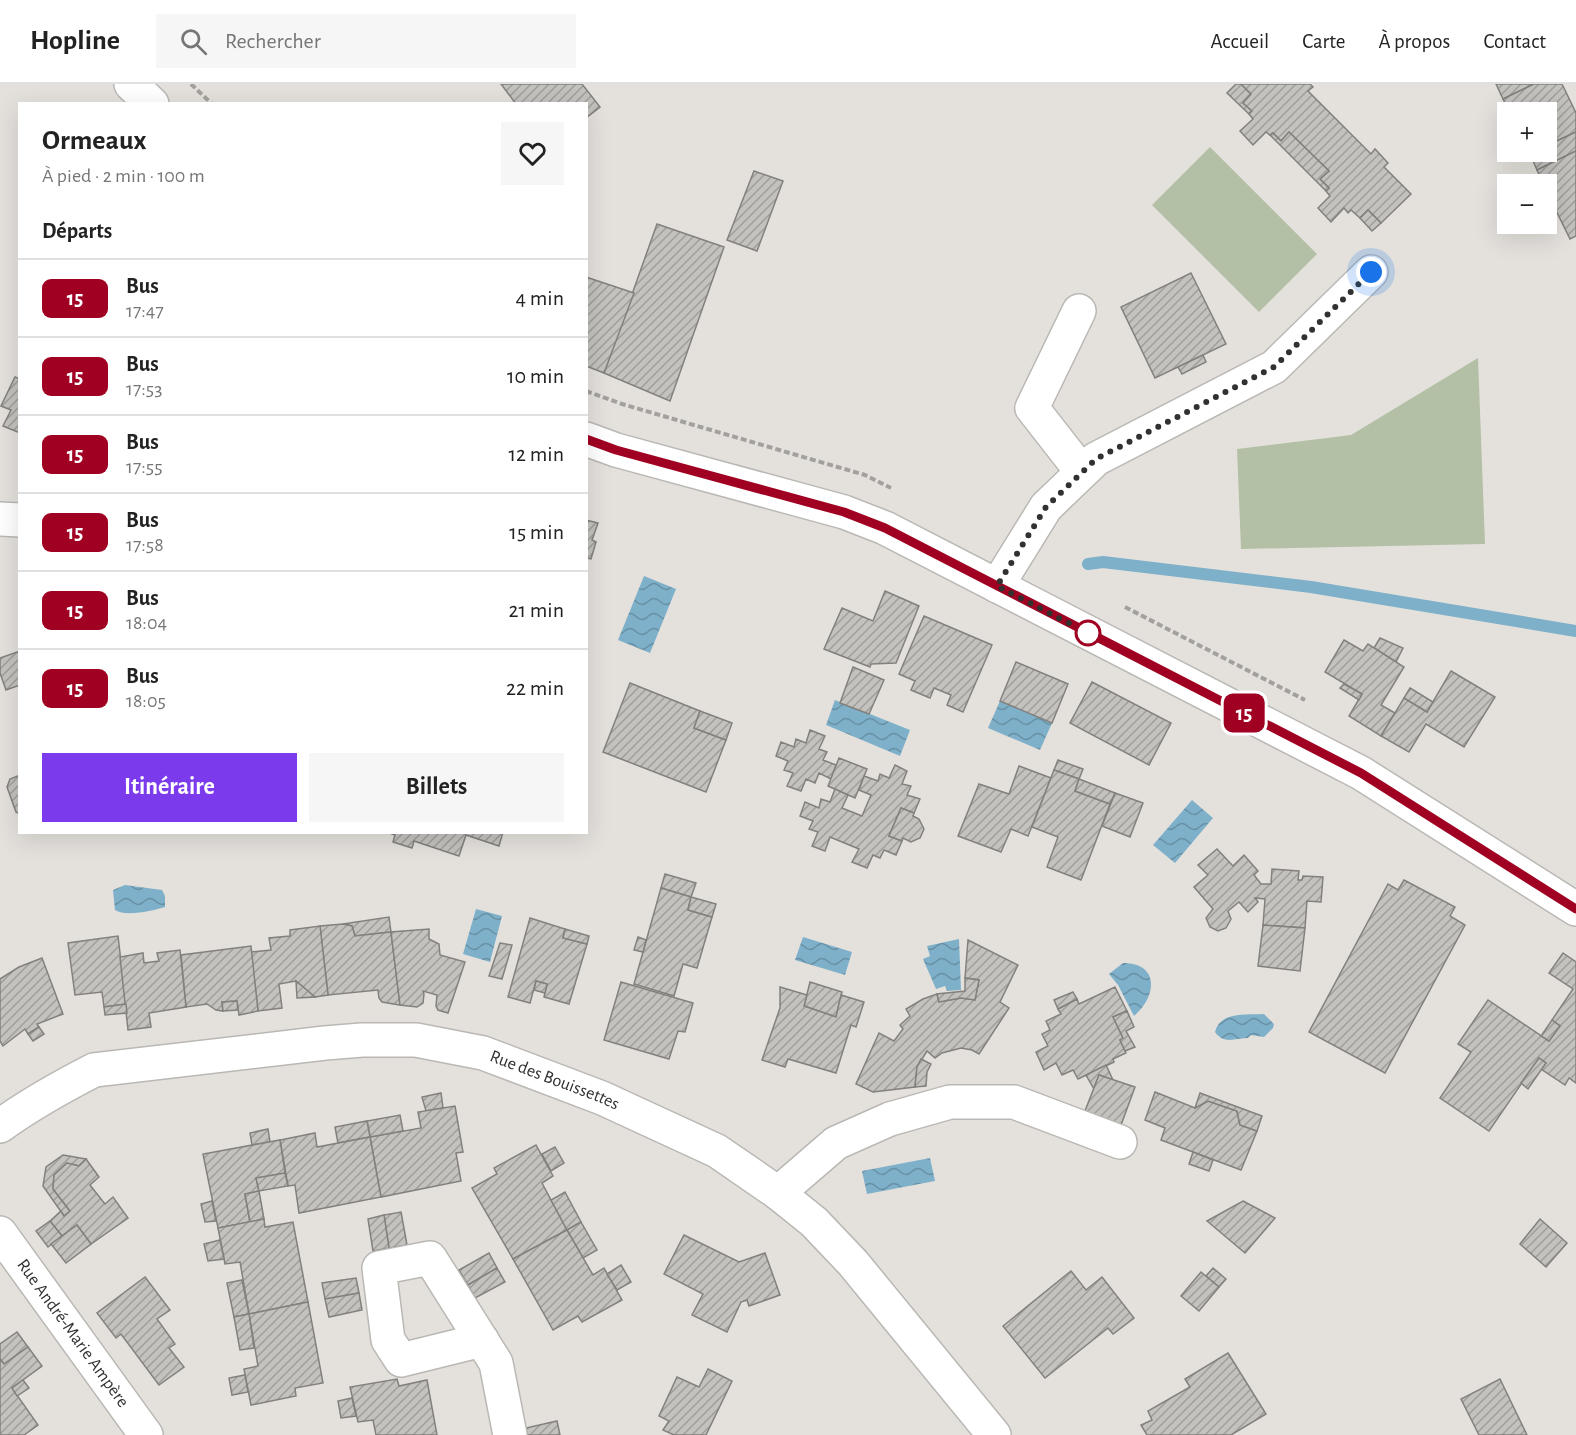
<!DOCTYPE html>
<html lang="fr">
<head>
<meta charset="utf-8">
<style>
  body { margin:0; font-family:"Alegreya Sans",sans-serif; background:#f6f6f6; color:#222; height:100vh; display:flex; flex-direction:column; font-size:22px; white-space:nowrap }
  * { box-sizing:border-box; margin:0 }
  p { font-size:20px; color:#767676 }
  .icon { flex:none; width:33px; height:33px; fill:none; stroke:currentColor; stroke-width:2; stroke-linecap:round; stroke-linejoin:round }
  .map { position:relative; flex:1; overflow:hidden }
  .side { position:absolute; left:18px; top:18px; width:570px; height:732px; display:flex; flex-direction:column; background:#fff; border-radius:0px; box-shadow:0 6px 24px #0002 }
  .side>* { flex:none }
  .badge { padding:0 12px; border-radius:9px; font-size:21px; line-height:39px }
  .buttons { position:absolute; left:1497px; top:18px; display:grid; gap:12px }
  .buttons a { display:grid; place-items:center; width:60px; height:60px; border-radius:0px; background:#fff; box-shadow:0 6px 24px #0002; font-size:30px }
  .you { position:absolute; width:30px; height:30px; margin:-15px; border:4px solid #fff; border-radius:50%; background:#1a73e8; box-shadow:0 0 0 9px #1a73e833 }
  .map>.badge { position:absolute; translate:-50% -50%; box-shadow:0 0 0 3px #fff }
  h2 { padding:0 24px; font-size:22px; line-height:54px }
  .round { display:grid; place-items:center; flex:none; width:63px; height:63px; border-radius:0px; background:#f6f6f6 }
  .headline { display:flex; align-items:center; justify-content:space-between; height:102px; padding:0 24px }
  h1 { font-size:28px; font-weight:700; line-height:45px }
  .action { display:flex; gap:12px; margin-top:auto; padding:12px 24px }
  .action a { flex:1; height:69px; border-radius:0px; background:#7c3aed; color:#fff; font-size:24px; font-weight:700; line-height:69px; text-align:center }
  .action a+a { background:#f6f6f6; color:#222 }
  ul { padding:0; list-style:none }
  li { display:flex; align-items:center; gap:18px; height:78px; padding:0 24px; border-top:2px solid #e0e0e0 }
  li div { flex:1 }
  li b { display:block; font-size:22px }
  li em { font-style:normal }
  li .badge { min-width:66px; font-weight:700; text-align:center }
  header { display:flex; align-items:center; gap:36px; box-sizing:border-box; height:84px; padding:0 30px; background:#fff; border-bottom:2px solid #e0e0e0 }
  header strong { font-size:28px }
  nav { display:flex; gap:33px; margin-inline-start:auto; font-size:21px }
  .search { width:420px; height:54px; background:#f6f6f6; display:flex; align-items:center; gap:15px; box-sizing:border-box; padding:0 21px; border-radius:0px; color:#767676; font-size:22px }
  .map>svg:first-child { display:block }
  .pitch { fill:#b3c0a5 }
  .water { fill:url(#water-waves) }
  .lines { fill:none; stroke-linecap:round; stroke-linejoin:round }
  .stream { stroke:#7eb0ca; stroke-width:12 }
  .building { fill:url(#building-hatch); stroke:#83817e; stroke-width:1.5 }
  .minor-casing { stroke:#bab8b4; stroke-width:36 }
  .path { stroke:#a3a19e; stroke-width:4; stroke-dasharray:6 3; stroke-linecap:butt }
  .minor { stroke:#fff; stroke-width:33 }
  .line-casing { stroke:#fff; stroke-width:14 }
  .line { stroke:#a00021; stroke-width:9 }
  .walk { stroke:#323130; stroke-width:6; stroke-dasharray:0 10.8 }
  .stop-dot { fill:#fff; stroke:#a00021; stroke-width:3 }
  .labels { text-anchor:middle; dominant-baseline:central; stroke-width:5; stroke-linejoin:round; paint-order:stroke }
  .street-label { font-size:18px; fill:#323130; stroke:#e4e1dd }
</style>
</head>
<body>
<header>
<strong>Hopline</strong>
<div class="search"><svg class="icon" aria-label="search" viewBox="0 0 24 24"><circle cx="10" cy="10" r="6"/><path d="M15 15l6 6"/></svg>Rechercher</div>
<nav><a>Accueil</a><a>Carte</a><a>À propos</a><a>Contact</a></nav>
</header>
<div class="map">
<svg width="1576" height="1351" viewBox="0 0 1576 1351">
  <defs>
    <pattern id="water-waves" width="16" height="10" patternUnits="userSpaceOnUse" patternTransform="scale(1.5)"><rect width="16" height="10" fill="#7eb0ca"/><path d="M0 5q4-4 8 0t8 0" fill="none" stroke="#6890a4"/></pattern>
    <pattern id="building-hatch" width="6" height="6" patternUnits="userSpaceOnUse" patternTransform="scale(1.5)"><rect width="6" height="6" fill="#c4c2be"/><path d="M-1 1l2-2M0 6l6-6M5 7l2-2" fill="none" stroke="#a09e9b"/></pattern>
  </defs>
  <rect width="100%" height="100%" fill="#e4e1dd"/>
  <g class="pitch">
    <polygon points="1210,63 1317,170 1259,228 1152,121"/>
    <polygon points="1478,274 1485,460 1241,465 1237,365 1351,351"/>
  </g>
  <g class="water">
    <polygon points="644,492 676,505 650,569 618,556"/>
    <polygon points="835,616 910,646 900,672 826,641"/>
    <polygon points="1000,617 1052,639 1040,666 988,644"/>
    <polygon points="1192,716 1213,734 1175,779 1153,761"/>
    <path d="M 125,801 L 162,806 L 165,812 L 165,823 C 152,827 126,833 115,826 L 113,806 Z"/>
    <polygon points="476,825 502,832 490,878 463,870"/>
    <polygon points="803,853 852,868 845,891 795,876"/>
    <polygon points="959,855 961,906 947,907 945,902 936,905 923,875 930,872 927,862"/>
    <path d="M 1123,879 C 1160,879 1157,913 1134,932 L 1118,901 L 1109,890 Z"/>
    <path d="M 1264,930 L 1274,940 L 1273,944 L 1264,953 L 1251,951 L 1248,954 C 1235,954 1224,961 1215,948 C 1220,927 1247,931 1264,930 Z"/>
    <polygon points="930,1074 935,1097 867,1110 862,1087"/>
  </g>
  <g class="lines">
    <polyline class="stream" points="1088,480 1103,478 1311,503 1576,547"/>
  </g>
  <g class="building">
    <polygon points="501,0 582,0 600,23 586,34 586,20 516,20"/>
    <polygon points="1236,0 1241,0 1251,10 1243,19 1252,27 1249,30 1227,9"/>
    <polygon points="1241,0 1310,0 1313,3 1308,7 1371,70 1375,65 1388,79 1384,83 1411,110 1381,139 1368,126 1360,134 1351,126 1348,129 1344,124 1331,138 1318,124 1330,112 1326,107 1329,104 1320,95 1329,87 1289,48 1281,57 1273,49 1270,51 1266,48 1253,61 1240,47 1253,35 1249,30 1252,27 1243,19 1251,10"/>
    <polygon points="1496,0 1534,0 1503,15"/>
    <polygon points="1534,0 1562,0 1576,29 1576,48 1546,62 1546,28 1510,28 1503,15"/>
    <polygon points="1289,48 1329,87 1320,95 1329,104 1326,107 1270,51 1273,49 1281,57"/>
    <polygon points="1576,48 1576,67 1537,86 1530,70 1535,68 1546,68 1546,62"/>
    <polygon points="1576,67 1576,152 1570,155 1546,106 1546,100 1544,100 1537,86"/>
    <polygon points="754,87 783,97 757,167 727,156"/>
    <polygon points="1368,126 1381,139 1372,147 1360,134"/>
    <polygon points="657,140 724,163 670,317 604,289"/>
    <polygon points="1191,189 1226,260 1155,294 1121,223"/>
    <polygon points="586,193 634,209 604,289 586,282"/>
    <polygon points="1203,271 1206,278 1182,290 1178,283"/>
    <polygon points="15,293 20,295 20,349 3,342 11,326 1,322"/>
    <polygon points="586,436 598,439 592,456 596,458 591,475 586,474"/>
    <polygon points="885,507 919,522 896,579 871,580 870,583 824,565 842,524 873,537"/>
    <polygon points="924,532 992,561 963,628 947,621 951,611 934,604 930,614 911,606 915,597 899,590"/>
    <polygon points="1380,554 1403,564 1396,578 1374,564"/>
    <polygon points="1344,556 1363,567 1368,560 1404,583 1381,621 1395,629 1381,652 1349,632 1362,610 1325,588"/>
    <polygon points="20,567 20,601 6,606 0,589 0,574"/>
    <polygon points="1016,578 1068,600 1052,639 1000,617"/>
    <polygon points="853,583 884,596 869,630 840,619"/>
    <polygon points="1451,587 1495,613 1464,663 1426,640 1409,668 1381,652 1404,614 1427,628"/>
    <polygon points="1092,598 1171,639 1149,681 1070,639"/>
    <polygon points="630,599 700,627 694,644 726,656 706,708 603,668"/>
    <polygon points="1344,600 1362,610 1359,616 1340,604"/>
    <polygon points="1410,604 1433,618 1427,628 1404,614"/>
    <polygon points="700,627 732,639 726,656 694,644"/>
    <polygon points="810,646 825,652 819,665 827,668 823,676 836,681 831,695 819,689 815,699 806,695 801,707 787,702 793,689 784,686 788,677 776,672 781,658 794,663 796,655 806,659"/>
    <polygon points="839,674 867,685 855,714 828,702"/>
    <polygon points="1058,676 1083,685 1079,695 1054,686"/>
    <polygon points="895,681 907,687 902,700 911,702 907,711 920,715 914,729 901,724 889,752 902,757 896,771 884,766 880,774 873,771 867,784 852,778 859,765 830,753 825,767 812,762 818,748 809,745 813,737 800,732 805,718 819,724 821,715 830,718 835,705 848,711 842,724 862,732 871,711 859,706 864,692 878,697 880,690 889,694"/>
    <polygon points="1019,682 1051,694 1028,752 1011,745 1001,768 958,752 979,700 1009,710"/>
    <polygon points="1054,686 1079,695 1075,707 1110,720 1081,796 1047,783 1058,753 1032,743"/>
    <polygon points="20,691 20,730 16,728 7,703 10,695"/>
    <polygon points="1079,695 1115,709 1110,720 1075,707"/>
    <polygon points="1115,709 1143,719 1130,753 1102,742"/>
    <polygon points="901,724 914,729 913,732 919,735 924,745 920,754 911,758 903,754 902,757 889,752"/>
    <polygon points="387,748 503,748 499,762 466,751 459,772 414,757 412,764 393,758 395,751"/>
    <polygon points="1217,765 1233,782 1244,771 1258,787 1254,791 1261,800 1271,800 1272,785 1299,787 1298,796 1302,796 1303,792 1323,793 1321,818 1307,817 1305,844 1263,841 1265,815 1255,814 1258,818 1248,828 1239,818 1228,827 1231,835 1226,844 1218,847 1210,843 1206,834 1213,825 1194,803 1208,791 1198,781"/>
    <polygon points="665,790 696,799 691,813 661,804"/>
    <polygon points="1404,796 1455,823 1450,832 1465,841 1385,989 1309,948 1388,800 1398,806"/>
    <polygon points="661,804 691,813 688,826 712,833 697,884 683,880 674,912 634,900"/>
    <polygon points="691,813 716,820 712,833 688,826"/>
    <polygon points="389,833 391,848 355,852 352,842 343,840"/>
    <polygon points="530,834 565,845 563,854 587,860 569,920 544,913 547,900 536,897 530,919 508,913"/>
    <polygon points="343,840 352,842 355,852 391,848 400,921 382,918 379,914 378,906 328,911 320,842"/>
    <polygon points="1263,841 1305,844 1300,887 1258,882"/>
    <polygon points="320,842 328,911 315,913 296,897 279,900 282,924 258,927 251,868 271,866 269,854 290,852 290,846"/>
    <polygon points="429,845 429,855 439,860 440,871 465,878 448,929 438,926 436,922 437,911 423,907 424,910 423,919 417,923 400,921 391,848"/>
    <polygon points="565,845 589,852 587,860 563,854"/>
    <polygon points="118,852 126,920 104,923 102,908 75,911 68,859"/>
    <polygon points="638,853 646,856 643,868 634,866"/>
    <polygon points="968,856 1018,881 1000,918 1009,924 979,970 972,966 961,964 942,969 935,974 927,967 917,983 915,1003 873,1008 856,1000 879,949 894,957 903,945 900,941 910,932 906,925 923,915 937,910 939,918 961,914 975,916 979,896 965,894"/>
    <polygon points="500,859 512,861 502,895 489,892"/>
    <polygon points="251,862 258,927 239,931 237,917 222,918 223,927 216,926 207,920 186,923 181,871"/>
    <polygon points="180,866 186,923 149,929 151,943 128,946 120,873 143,869 144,879 159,877 157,869"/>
    <polygon points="1563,869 1576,878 1576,999 1569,994 1565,1001 1541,985 1546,979 1539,974 1489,1047 1440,1014 1471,968 1458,960 1488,916 1549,957 1560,942 1552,936 1573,905 1549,889"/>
    <polygon points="42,874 63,930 37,940 39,943 28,950 25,945 3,962 0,957 0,895 19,883"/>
    <polygon points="965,894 979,896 975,916 961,914 939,918 937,910 965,907"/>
    <polygon points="296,897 315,913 297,914"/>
    <polygon points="536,897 547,900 545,909 534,906"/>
    <polygon points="621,898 693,919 685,948 678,947 669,975 604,956"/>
    <polygon points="810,898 842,908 836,933 804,922"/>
    <polygon points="780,903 807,911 804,922 836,933 841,911 864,918 856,943 851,941 836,989 788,975 785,983 762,976 780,924"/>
    <polygon points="1115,903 1127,927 1113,933 1123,954 1120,956 1126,969 1113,975 1114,978 1078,995 1073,986 1062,991 1056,979 1044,986 1036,968 1048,962 1042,950 1050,946 1046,937 1061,930 1058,925 1077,915 1079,920"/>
    <polygon points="1073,908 1077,915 1058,925 1054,916"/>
    <polygon points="237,917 238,926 223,927 222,918"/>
    <polygon points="126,920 127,929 105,931 104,923"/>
    <polygon points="1127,927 1134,943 1126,947 1135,963 1125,967 1120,956 1123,954 1113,933"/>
    <polygon points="1552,936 1560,942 1549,957 1541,952"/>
    <polygon points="39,943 44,950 33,957 28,950"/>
    <polygon points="1539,974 1546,979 1528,1005 1521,999"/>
    <polygon points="921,975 931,980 927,988 926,1002 915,1003 917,983"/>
    <polygon points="1106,981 1113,996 1099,991 1094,1005 1086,991"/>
    <polygon points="1099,991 1135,1003 1121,1041 1102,1036 1085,1027"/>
    <polygon points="1155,1008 1195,1024 1208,1017 1237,1027 1240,1041 1257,1047 1241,1086 1161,1056 1165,1044 1145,1036"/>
    <polygon points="441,1009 443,1024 426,1027 422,1013"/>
    <polygon points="1200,1009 1262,1032 1257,1047 1240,1041 1237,1027 1208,1017 1195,1024"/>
    <polygon points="455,1022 463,1068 456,1069 461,1097 381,1113 370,1053 421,1044 418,1028"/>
    <polygon points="400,1031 403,1047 370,1053 367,1037"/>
    <polygon points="367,1037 370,1053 338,1059 335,1043"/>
    <polygon points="268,1045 270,1058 252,1061 250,1049"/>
    <polygon points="315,1049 317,1063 370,1053 381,1113 299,1129 295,1101 288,1102 280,1056"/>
    <polygon points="280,1056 285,1089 256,1094 259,1107 245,1110 250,1138 218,1144 203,1070"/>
    <polygon points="536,1061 553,1092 542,1099 567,1146 513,1175 472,1104 497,1090 494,1084"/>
    <polygon points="555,1063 564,1079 551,1087 542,1070"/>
    <polygon points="1193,1068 1213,1076 1209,1087 1189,1080"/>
    <polygon points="63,1071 86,1075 79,1082 67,1079 54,1091 53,1105 70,1127 64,1132 43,1102 46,1083"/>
    <polygon points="86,1075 99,1093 90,1101 105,1120 113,1113 128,1134 91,1160 77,1141 62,1152 50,1137 61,1127 64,1132 70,1127 53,1105 54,1091 67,1079 79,1082"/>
    <polygon points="285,1089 288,1102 259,1107 256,1094"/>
    <polygon points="259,1107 264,1135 250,1138 245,1110"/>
    <polygon points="565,1108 581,1138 567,1146 551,1116"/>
    <polygon points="212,1117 216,1137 205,1138 201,1120"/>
    <polygon points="1243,1117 1275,1134 1245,1169 1207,1137"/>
    <polygon points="401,1128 407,1161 389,1164 384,1131"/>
    <polygon points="384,1131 389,1164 373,1167 368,1135"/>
    <polygon points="264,1135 265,1143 293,1138 308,1218 249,1230 240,1178 225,1180 218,1144"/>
    <polygon points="1540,1135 1567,1159 1546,1183 1520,1160"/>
    <polygon points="50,1137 62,1152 48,1163 36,1147"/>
    <polygon points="581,1138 597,1166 583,1174 567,1146"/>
    <polygon points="77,1141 91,1160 66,1179 51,1160"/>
    <polygon points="567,1146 593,1191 604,1184 622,1216 582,1238 578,1232 553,1246 513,1175"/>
    <polygon points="684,1151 739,1178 765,1169 780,1211 749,1222 747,1216 741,1218 727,1248 692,1231 703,1210 664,1190"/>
    <polygon points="220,1156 224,1175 208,1177 204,1160"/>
    <polygon points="489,1169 497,1184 468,1201 459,1186"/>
    <polygon points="621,1181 631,1198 617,1206 607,1190"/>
    <polygon points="497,1184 505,1198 475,1214 468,1201"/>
    <polygon points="1213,1184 1226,1195 1219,1203 1206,1192"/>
    <polygon points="1071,1187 1086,1206 1102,1193 1134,1234 1113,1250 1108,1244 1045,1294 1003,1242"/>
    <polygon points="1201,1188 1219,1203 1199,1227 1181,1212"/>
    <polygon points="145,1193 170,1226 157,1235 175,1260 169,1264 184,1283 159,1301 121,1250 116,1254 97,1229"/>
    <polygon points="356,1194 359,1209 325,1215 322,1199"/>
    <polygon points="242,1196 249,1230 234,1233 227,1199"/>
    <polygon points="359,1209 362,1226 329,1233 325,1215"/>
    <polygon points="308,1218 323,1299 295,1304 296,1312 251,1321 244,1285 258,1282 249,1230"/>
    <polygon points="249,1230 254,1264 240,1266 234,1233"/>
    <polygon points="17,1248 28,1263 4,1280 0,1275 0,1260"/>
    <polygon points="28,1263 42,1282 12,1304 38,1341 24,1351 0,1351 0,1275 4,1280"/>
    <polygon points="1228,1269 1266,1330 1231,1351 1147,1351 1141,1341 1152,1336 1148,1327 1190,1303 1185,1295"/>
    <polygon points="708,1285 732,1297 706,1351 674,1351 663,1346 669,1337 659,1332 677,1293 699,1303"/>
    <polygon points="245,1291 248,1308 232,1311 229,1294"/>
    <polygon points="397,1295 399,1302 427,1296 437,1351 376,1351 373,1336 358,1338 350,1303"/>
    <polygon points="1500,1295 1527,1351 1479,1351 1461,1315"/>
    <polygon points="23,1296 29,1304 17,1312 12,1304"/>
    <polygon points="352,1314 356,1332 341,1334 338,1317"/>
    <polygon points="557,1337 560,1351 527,1351 526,1344"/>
  </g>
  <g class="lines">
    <defs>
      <g id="minor">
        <polyline points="131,0 152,20"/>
        <polyline points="1079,227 1032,324 1082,388"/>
        <polyline points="586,355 616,366 844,428 885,444 1361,689 1576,825"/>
        <polyline points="0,435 20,436"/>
        <polyline points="997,502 1046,423 1096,375 1274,283 1371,188"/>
        <path id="s1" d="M 0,1042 C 30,1020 61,1003 94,986 L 325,959 L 362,956 L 416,956 L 483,969 L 602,1014 L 717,1067 L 778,1109 L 814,1138 L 853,1179 L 994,1351"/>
        <polyline points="778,1109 836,1059 890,1035 950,1018 1014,1018 1120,1058"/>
        <path id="s2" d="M 0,1149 L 146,1351"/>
        <polyline points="482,1256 401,1276 388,1256 379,1184 430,1174 496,1279 510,1351"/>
      </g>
    </defs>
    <use href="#minor" class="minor-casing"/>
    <g class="path">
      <polyline points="191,0 212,20"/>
      <polyline points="586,307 622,320 865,391 891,404"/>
      <polyline points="1125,523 1305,616"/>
    </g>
    <use href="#minor" class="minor"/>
  </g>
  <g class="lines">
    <defs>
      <polyline id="line" points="586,355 616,366 844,428 885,444 1361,689 1576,825"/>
    </defs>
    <use href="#line" class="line-casing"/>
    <use href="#line" class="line"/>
    <polyline class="walk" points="1088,549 997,502 1046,423 1096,375 1274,283 1371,188"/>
  </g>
  <circle class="stop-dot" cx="1088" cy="549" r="12"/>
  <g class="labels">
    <g class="street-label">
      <text stroke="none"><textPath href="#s1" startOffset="578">Rue des Bouissettes</textPath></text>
      <text stroke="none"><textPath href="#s2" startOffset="124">Rue André-Marie Ampère</textPath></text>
    </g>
  </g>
</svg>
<div class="buttons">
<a>+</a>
<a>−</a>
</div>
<div class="you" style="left:1371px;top:188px"></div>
<b class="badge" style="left:1244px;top:629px;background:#a00021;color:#fff">15</b>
<section class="side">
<div class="headline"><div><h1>Ormeaux</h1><p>À pied · 2 min · 100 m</p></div><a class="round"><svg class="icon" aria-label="heart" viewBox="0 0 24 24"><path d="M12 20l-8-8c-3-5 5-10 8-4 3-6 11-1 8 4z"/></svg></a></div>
<h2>Départs</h2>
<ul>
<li><span class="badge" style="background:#a00021;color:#fff">15</span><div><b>Bus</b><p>17:47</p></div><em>4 min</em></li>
<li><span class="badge" style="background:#a00021;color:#fff">15</span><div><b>Bus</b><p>17:53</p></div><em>10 min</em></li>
<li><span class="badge" style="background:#a00021;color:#fff">15</span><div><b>Bus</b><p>17:55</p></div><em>12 min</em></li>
<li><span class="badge" style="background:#a00021;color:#fff">15</span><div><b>Bus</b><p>17:58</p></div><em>15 min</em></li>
<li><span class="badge" style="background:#a00021;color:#fff">15</span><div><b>Bus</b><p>18:04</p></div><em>21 min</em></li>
<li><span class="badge" style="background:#a00021;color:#fff">15</span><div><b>Bus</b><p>18:05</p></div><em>22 min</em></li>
</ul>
<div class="action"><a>Itinéraire</a><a>Billets</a></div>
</section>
</div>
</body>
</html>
